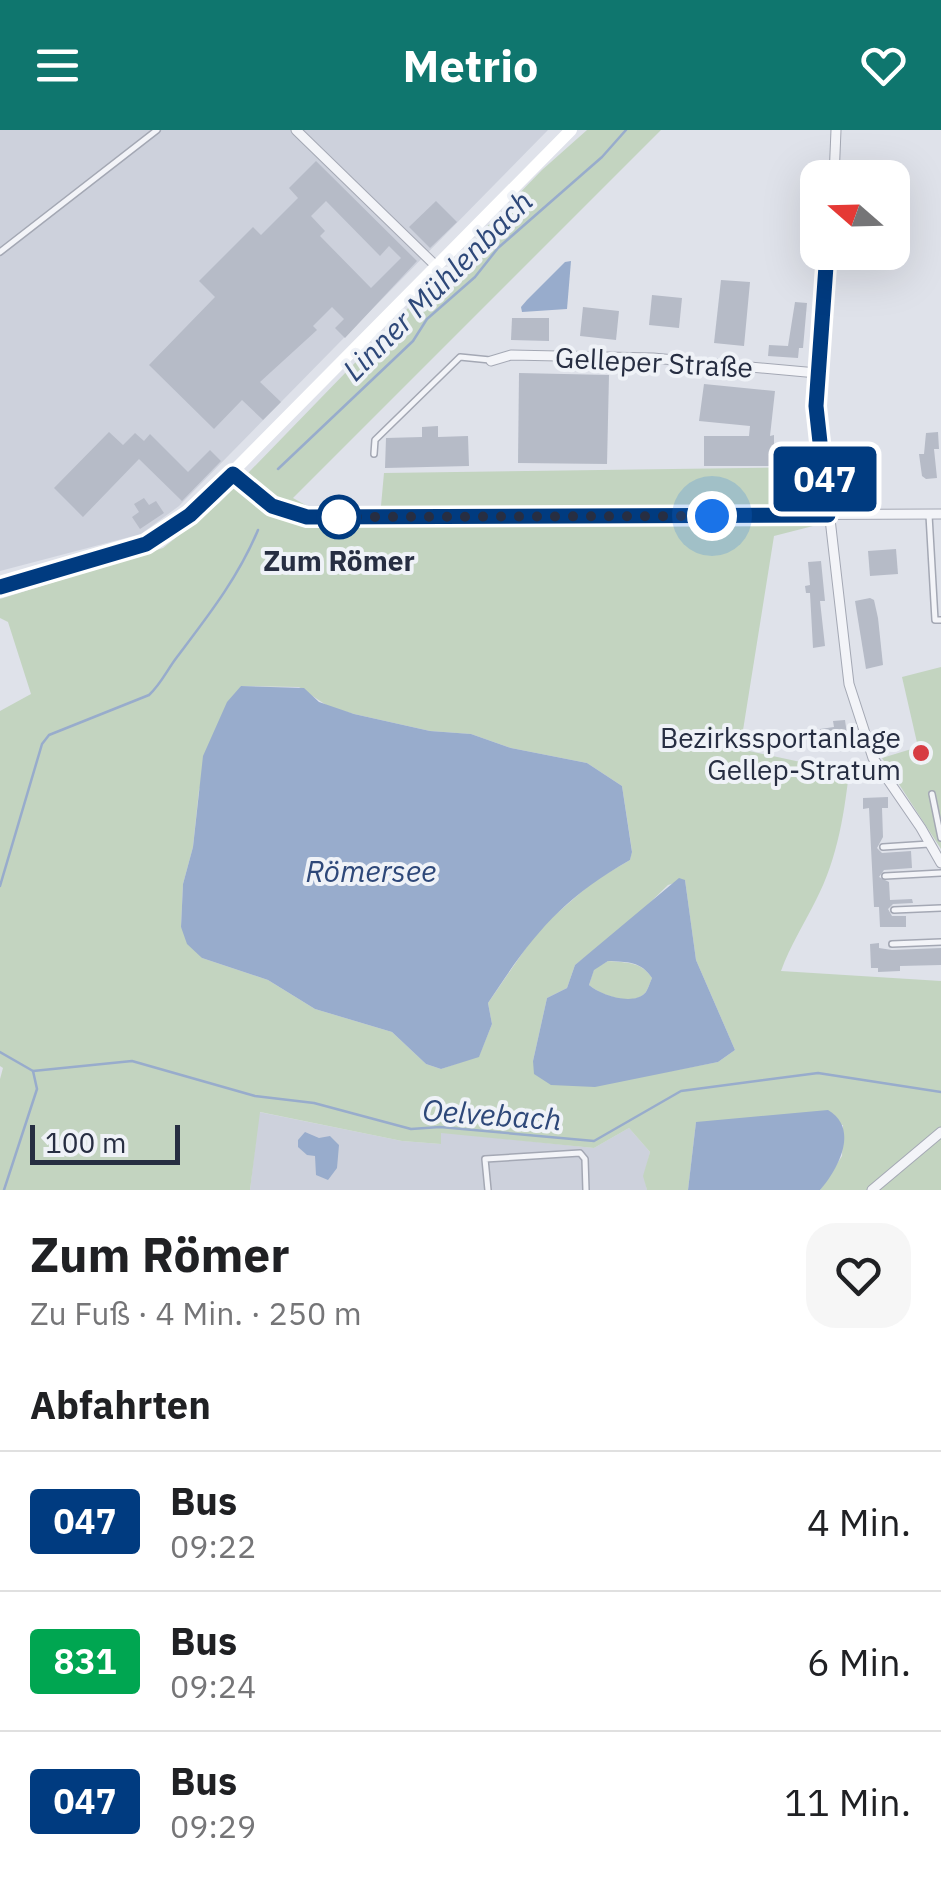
<!DOCTYPE html>
<html lang="de">
<head>
<meta charset="utf-8">
<style>
  body { margin:0; font-family:"IBM Plex Sans",sans-serif; background:#f6f6f6; color:#202124; height:100vh; display:flex; flex-direction:column; font-size:38px; white-space:nowrap }
  * { box-sizing:border-box; margin:0 }
  p { font-size:32px; color:#757577 }
  .icon { flex:none; width:55px; height:55px; fill:none; stroke:currentColor; stroke-width:2; stroke-linecap:round; stroke-linejoin:round }
  .map { position:relative; height:1060px; overflow:hidden }
  .drawer { display:flex; flex-direction:column; background:#fff; flex:1 }
  .drawer>* { flex:none }
  .badge { padding:0 20px; border-radius:8px; font-size:35px; line-height:65px }
  .needle { width:65px; rotate:290deg }
  .controls { position:absolute; left:800px; top:30px; display:grid; gap:20px }
  .controls a { display:grid; place-items:center; width:110px; height:110px; border-radius:20px; background:#fff; box-shadow:0 10px 40px #0002; font-size:50px }
  .scale { position:absolute; left:30px; bottom:25px; width:150px; box-sizing:border-box; padding-left:10px; border:5px solid #272e42; border-top:0; font-size:28px; line-height:35px; white-space:nowrap; color:#272e42; -webkit-text-stroke:8px #eff2f7; paint-order:stroke }
  .you { position:absolute; width:50px; height:50px; margin:-25px; border:8px solid #fff; border-radius:50%; background:#1a73e8; box-shadow:0 0 0 15px #1a73e833 }
  .map>.badge { position:absolute; translate:-50% -50%; box-shadow:0 0 0 5px #fff }
  h2 { padding:0 30px; font-size:38px; line-height:90px }
  .round { display:grid; place-items:center; flex:none; width:105px; height:105px; border-radius:30px; background:#f6f6f6 }
  .head { display:flex; align-items:center; justify-content:space-between; height:170px; padding:0 30px }
  h1 { font-size:48px; font-weight:700; line-height:75px }
  ul { padding:0; list-style:none }
  li { display:flex; align-items:center; gap:30px; height:140px; padding:0 30px; border-top:2px solid #e0e0e0 }
  li div { flex:1 }
  li b { display:block; font-size:38px }
  li em { font-style:normal }
  li .badge { min-width:110px; font-weight:700; text-align:center }
  header { display:flex; justify-content:space-between; align-items:center; height:130px; padding:0 30px; background:#0f766e; color:#fff; font-size:45px; font-weight:700 }
  .map>svg:first-child { display:block }
  .built { fill:#cdd1dc }
  .green { fill:#c3d4c0; fill-rule:evenodd }
  .water { fill:#98accc; fill-rule:evenodd }
  .lines { fill:none; stroke-linecap:round; stroke-linejoin:round }
  .stream { stroke:#98accc; stroke-width:2.5 }
  .building { fill:#b6bbc7; fill-rule:evenodd }
  .service-casing { stroke:#a4a8b4; stroke-width:8 }
  .minor-casing { stroke:#a4a8b4; stroke-width:11 }
  .service { stroke:#f3f4f8; stroke-width:5 }
  .minor { stroke:#f3f4f8; stroke-width:9 }
  .secondary { stroke:#fff; stroke-width:12 }
  .line-casing { stroke:#fff; stroke-width:22 }
  .line { stroke:#003b80; stroke-width:15 }
  .walk { stroke:#272e42; stroke-width:10; stroke-dasharray:0 18 }
  .stop-dot { fill:#fff; stroke:#003b80; stroke-width:5 }
  .poi-dot { fill:#d73c43; stroke:#eff2f7; stroke-width:4 }
  .labels { text-anchor:middle; dominant-baseline:central; stroke-width:8; stroke-linejoin:round; paint-order:stroke }
  .street-label { font-size:28px; fill:#272e42; stroke:#eff2f7 }
  .stop-label { font-size:28px; font-weight:bold; fill:#272e42; stroke:#eff2f7 }
  .poi-label { font-size:28px; fill:#272e42; stroke:#eff2f7; text-anchor:end }
  .water-label { font-size:30px; font-style:italic; fill:#2e4879; stroke:#eff2f7 }
</style>
</head>
<body>
<header><svg class="icon" aria-label="menu" viewBox="0 0 24 24"><path d="M4 6h16M4 12h16M4 18h16"/></svg>Metrio<svg class="icon" aria-label="heart" viewBox="0 0 24 24"><path d="M12 20l-8-8c-3-5 5-10 8-4 3-6 11-1 8 4z"/></svg></header>
<div class="map">
<svg width="941" height="1060" viewBox="0 0 941 1060">
  <rect width="100%" height="100%" fill="#dfe2ea"/>
  <g class="built">
    <polygon points="0,0 548,0 179,376 141,404 0,441"/>
    <polygon points="259,982 402,1011 441,1014 441,1002 594,1018 629,998 650,1022 644,1046 647,1060 250,1060"/>
  </g>
  <g class="green">
    <path d="M 587,0 L 661,0 L 293,368 L 309,377 L 381,376 L 384,343 L 814,337 L 821,394 L 774,406 L 740,619 L 824,637 L 850,633 C 845,680 838,728 816,770 C 804,794 790,816 781,841 L 941,851 L 941,1060 L 820,1060 L 842,1026 L 843,995 L 696,992 L 688,1060 L 647,1060 L 643,1046 L 650,1022 L 629,998 L 594,1018 L 441,1003 L 441,1014 L 402,1011 L 260,982 L 250,1060 L 0,1060 L 0,949 L 3,938 L 0,936 L 0,581 L 31,564 L 8,492 L 0,488 L 0,469 L 163,418 L 219,373 L 542,40 ZM 241,556 L 299,557 L 329,577 L 354,584 L 430,601 L 471,604 L 511,618 L 587,633 L 622,656 L 632,721 L 630,730 L 594,751 L 539,799 L 488,873 L 492,894 L 479,926 L 441,939 L 426,934 L 392,902 L 315,879 L 268,850 L 202,828 L 181,797 L 183,754 L 193,717 L 199,660 ZM 685,750 L 696,830 L 735,920 L 718,932 L 634,948 L 533,931 L 547,868 L 567,858 L 575,835 L 630,792 L 668,755 Z"/>
    <polygon points="941,537 941,719 882,628 918,617 902,547"/>
    <path d="M 608,831 C 627,833 641,831 652,848 C 651,850 647,862 645,863 C 633,877 600,865 589,855 L 594,839 Z"/>
  </g>
  <g class="water">
    <polygon points="571,131 567,179 522,182 521,177 527,170 565,132"/>
    <path d="M 241,556 L 304,558 L 319,572 L 354,584 L 430,601 L 471,604 L 511,618 L 587,633 L 622,656 L 632,722 L 630,730 C 560,770 532,806 488,873 L 492,894 L 479,927 L 441,939 L 426,934 L 392,902 L 315,879 L 268,850 L 202,828 L 187,814 L 181,797 L 183,754 L 193,717 L 203,626 L 227,572 Z"/>
    <path d="M 679,748 L 685,750 L 696,830 L 735,920 L 718,932 L 595,957 L 551,955 L 534,944 L 533,931 L 547,868 L 567,858 L 575,835 ZM 608,831 C 627,832 641,831 652,848 C 651,850 647,862 645,863 C 633,876 600,865 589,855 L 594,840 Z"/>
    <path d="M 828,980 C 860,999 838,1039 820,1060 L 688,1060 L 696,992 Z"/>
    <polygon points="305,1002 319,1008 330,1006 339,1015 337,1038 328,1050 316,1045 315,1026 307,1025 298,1017 298,1010"/>
  </g>
  <g class="lines">
    <g class="stream">
      <polyline points="278,339 413,211 427,189 475,147 498,118 602,27 626,0"/>
      <path d="M 0,756 L 42,614 L 49,605 L 149,565 C 161,554 167,540 177,527 C 208,486 238,448 258,400"/>
      <polyline points="0,922 33,941 37,959 4,1060"/>
      <polyline points="33,941 132,931 255,966 314,973 411,999 440,997 594,1011 681,961 818,943 941,962"/>
    </g>
  </g>
  <g class="building">
    <path d="M 316,31 L 417,131 L 345,208 L 335,198 L 344,189 L 332,177 L 313,196 L 317,200 L 260,252 L 281,272 L 263,290 L 242,270 L 214,299 L 149,235 L 215,167 L 199,151 L 253,97 L 261,105 L 298,68 L 289,58 ZM 326,71 L 380,126 L 389,116 L 401,128 L 371,158 L 320,106 L 325,101 L 311,86 Z"/>
    <polygon points="804,41 816,41 818,47 813,70 818,70 818,131 804,130 805,122 800,122 807,76"/>
    <polygon points="436,71 457,92 430,118 409,97"/>
    <polygon points="721,150 750,152 744,216 714,213"/>
    <polygon points="652,165 682,168 679,198 649,195"/>
    <polygon points="795,172 807,173 803,218 799,218 798,228 768,226 769,215 788,216"/>
    <polygon points="583,177 619,181 616,210 580,206"/>
    <polygon points="512,188 549,188 549,211 511,210"/>
    <polygon points="519,243 609,245 607,334 518,333"/>
    <polygon points="704,254 775,261 770,306 774,305 774,326 780,326 780,336 704,336 704,306 749,306 750,296 699,291"/>
    <polygon points="438,296 438,307 468,306 469,336 385,338 386,308 422,307 422,297"/>
    <polygon points="109,302 123,315 135,303 144,311 150,304 188,342 210,320 221,331 182,371 139,329 83,387 54,358"/>
    <polygon points="938,302 939,319 934,319 937,348 926,349 922,346 919,324 924,324 926,303"/>
    <polygon points="144,368 149,375 156,371 164,383 140,399 132,387 139,382 134,374"/>
    <polygon points="896,419 898,444 870,446 868,421"/>
    <polygon points="821,431 825,471 820,471 825,516 813,518 810,463 806,463 805,456 810,455 808,432"/>
    <polygon points="870,468 874,470 878,488 883,535 866,539 855,471"/>
    <polygon points="845,590 849,619 837,621 836,616 822,617 820,599 834,597 833,591"/>
    <polygon points="888,667 888,678 882,678 883,707 877,718 882,723 911,721 912,738 884,740 879,747 889,752 890,770 912,769 913,773 893,774 888,779 892,786 906,786 906,797 880,797 879,777 874,777 869,678 863,679 863,668"/>
    <polygon points="879,813 879,818 892,820 941,818 941,835 900,836 900,841 878,842 878,838 871,838 870,814"/>
  </g>
  <g class="lines">
    <defs>
      <g id="service">
        <polyline points="0,122 157,0"/>
        <polyline points="374,324 375,310 460,227 490,230"/>
        <polyline points="929,385 935,490 941,490"/>
        <polyline points="932,664 941,708"/>
        <polyline points="883,717 929,714"/>
        <polyline points="885,746 941,743"/>
        <polyline points="894,780 941,778"/>
        <polyline points="892,814 941,812"/>
        <polyline points="488,1060 485,1029 580,1023 585,1029 586,1060"/>
      </g>
      <g id="minor">
        <polyline points="296,0 436,136"/>
        <polyline points="834,48 836,0"/>
        <polyline points="827,122 817,276 849,554 873,628 921,698 941,733"/>
        <polyline points="491,231 511,225 653,228 817,243"/>
        <polyline points="233,344 271,377 307,387 941,384"/>
        <polyline points="872,1060 941,1002"/>
      </g>
    </defs>
    <use href="#service" class="service-casing"/>
    <use href="#minor" class="minor-casing"/>
    <use href="#service" class="service"/>
    <use href="#minor" class="minor"/>
    <polyline class="secondary" points="0,457 146,414 190,385 571,0"/>
  </g>
  <g class="lines">
    <defs>
      <polyline id="line" points="0,457 146,414 190,385 233,344 272,376 307,387 828,385 816,276 827,122"/>
    </defs>
    <use href="#line" class="line-casing"/>
    <use href="#line" class="line"/>
    <polyline class="walk" points="339,387 712,386"/>
  </g>
  <circle class="stop-dot" cx="339" cy="387" r="20"/>
  <circle class="poi-dot" cx="921" cy="623" r="10"/>
  <g class="labels">
    <g class="street-label">
      <text transform="translate(654 232) rotate(3)">Gelleper Straße</text>
    </g>
    <g class="stop-label">
      <text x="339" y="430">Zum Römer</text>
    </g>
    <g class="poi-label">
      <text x="901" y="607">Bezirkssportanlage<tspan x="901" dy="32">Gellep-Stratum</tspan></text>
    </g>
    <g class="water-label">
      <text transform="translate(437 155) rotate(-45)">Linner Mühlenbach</text>
      <text x="371" y="740">Römersee</text>
      <text transform="translate(492 984) rotate(4)">Oelvebach</text>
    </g>
  </g>
</svg>
<div class="controls">
<a><svg class="needle" viewBox="-14 -14 28 28"><path d="M0-13l5 13h-10z" fill="#e53935"/><path d="M0 13l5-13h-10z" fill="#757577"/></svg></a>
</div>
<div class="scale">100 m</div>
<div class="you" style="left:712px;top:386px"></div>
<b class="badge" style="left:825px;top:349px;background:#003b80;color:#fff">047</b>
</div>
<section class="drawer">
<div class="head"><div><h1>Zum Römer</h1><p>Zu Fuß · 4 Min. · 250 m</p></div><a class="round"><svg class="icon" aria-label="heart" viewBox="0 0 24 24"><path d="M12 20l-8-8c-3-5 5-10 8-4 3-6 11-1 8 4z"/></svg></a></div>
<h2>Abfahrten</h2>
<ul>
<li><span class="badge" style="background:#003b80;color:#fff">047</span><div><b>Bus</b><p>09:22</p></div><em>4 Min.</em></li>
<li><span class="badge" style="background:#00a651;color:#fff">831</span><div><b>Bus</b><p>09:24</p></div><em>6 Min.</em></li>
<li><span class="badge" style="background:#003b80;color:#fff">047</span><div><b>Bus</b><p>09:29</p></div><em>11 Min.</em></li>
</ul>
</section>
</body>
</html>
